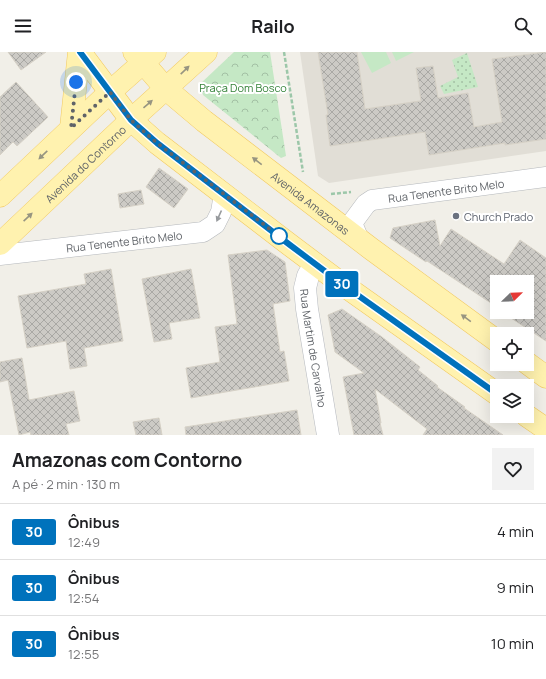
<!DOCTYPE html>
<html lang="pt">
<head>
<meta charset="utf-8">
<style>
  body { margin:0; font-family:Manrope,sans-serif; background:#f2f2f2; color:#202124; height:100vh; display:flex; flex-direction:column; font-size:15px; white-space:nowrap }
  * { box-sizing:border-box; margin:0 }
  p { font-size:13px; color:#757577 }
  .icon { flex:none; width:22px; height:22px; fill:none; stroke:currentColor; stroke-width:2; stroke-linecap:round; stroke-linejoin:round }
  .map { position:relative; height:383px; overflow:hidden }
  .panel { display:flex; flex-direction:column; background:#fff; flex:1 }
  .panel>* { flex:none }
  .badge { padding:0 8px; border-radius:3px; font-size:14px; line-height:26px }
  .needle { width:26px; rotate:67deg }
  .fabs { position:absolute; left:490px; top:223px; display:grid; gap:8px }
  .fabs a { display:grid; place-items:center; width:44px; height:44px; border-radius:0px; background:#fff; box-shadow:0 4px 16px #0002; font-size:20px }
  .you { position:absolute; width:20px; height:20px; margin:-10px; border:3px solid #fff; border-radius:50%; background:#1a73e8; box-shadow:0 0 0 6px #1a73e833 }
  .map>.badge { position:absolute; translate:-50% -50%; box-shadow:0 0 0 2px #fff }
  .round { display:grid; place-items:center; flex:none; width:42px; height:42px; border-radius:0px; background:#f2f2f2 }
  .head { display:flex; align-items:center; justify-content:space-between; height:68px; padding:0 12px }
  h1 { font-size:19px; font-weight:700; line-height:30px }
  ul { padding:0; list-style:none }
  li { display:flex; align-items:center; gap:12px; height:56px; padding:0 12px; border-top:1px solid #e0e0e0 }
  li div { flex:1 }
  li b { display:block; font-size:15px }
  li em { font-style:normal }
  li .badge { min-width:44px; font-weight:700; text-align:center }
  header { display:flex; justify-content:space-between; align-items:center; height:52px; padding:0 12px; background:#fff; font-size:18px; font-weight:700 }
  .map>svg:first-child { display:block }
  .education { fill:#e1ded6 }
  .grass { fill:url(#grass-dots) }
  .forest { fill:url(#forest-crowns) }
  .pitch { fill:#c5e8c5 }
  .building { fill:url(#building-cross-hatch); stroke:#d6d1c6 }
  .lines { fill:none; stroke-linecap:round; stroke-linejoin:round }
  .street-casing { stroke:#b5b8bc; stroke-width:21 }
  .secondary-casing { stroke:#b6babf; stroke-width:23 }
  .primary-casing { stroke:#f2c960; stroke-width:23 }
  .path { stroke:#9cc7a9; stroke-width:2.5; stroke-dasharray:4 2; stroke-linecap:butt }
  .street { stroke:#fff; stroke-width:20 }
  .secondary { stroke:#fff; stroke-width:22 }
  .primary { stroke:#fff2af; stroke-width:22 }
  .oneway { fill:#979581 }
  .oneway2 { fill:#979a9d }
  .line-casing { stroke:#fff; stroke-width:9 }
  .line { stroke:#0072bc; stroke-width:6 }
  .walk { stroke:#5f6368; stroke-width:4; stroke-dasharray:0 7.2 }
  .worship-dot { fill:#6b7280; stroke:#fff; stroke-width:1.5 }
  .stop-dot { fill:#fff; stroke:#0072bc; stroke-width:2 }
  .labels { text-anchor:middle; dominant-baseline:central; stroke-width:4; stroke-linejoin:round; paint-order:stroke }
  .park-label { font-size:11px; fill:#348238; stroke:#fff }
  .street-label { font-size:11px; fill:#5f6368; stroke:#fff }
  .worship-label { font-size:11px; fill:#5b616d; stroke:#fff; text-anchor:start }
</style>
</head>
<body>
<header><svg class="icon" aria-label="menu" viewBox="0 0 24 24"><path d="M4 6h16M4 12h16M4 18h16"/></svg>Railo<svg class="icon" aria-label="search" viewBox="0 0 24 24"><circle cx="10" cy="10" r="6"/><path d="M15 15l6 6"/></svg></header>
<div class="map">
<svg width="546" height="383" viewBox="0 0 546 383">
  <defs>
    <pattern id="grass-dots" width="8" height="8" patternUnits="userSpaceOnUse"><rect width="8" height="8" fill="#c5e8c5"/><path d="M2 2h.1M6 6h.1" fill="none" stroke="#a3c0a4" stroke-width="1.8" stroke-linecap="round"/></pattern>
    <pattern id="forest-crowns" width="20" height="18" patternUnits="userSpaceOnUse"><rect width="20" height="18" fill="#c5e8c5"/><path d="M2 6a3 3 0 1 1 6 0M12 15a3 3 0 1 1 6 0" fill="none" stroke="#a3c0a4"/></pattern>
    <pattern id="building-cross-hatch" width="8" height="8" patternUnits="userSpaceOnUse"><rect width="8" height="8" fill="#cccac5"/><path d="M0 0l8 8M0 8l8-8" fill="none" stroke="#a9a8a4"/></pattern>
  </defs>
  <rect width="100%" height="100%" fill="#f1efe8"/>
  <polygon class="education" points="300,0 546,0 546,99 329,131 318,124"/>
  <polygon class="grass" points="467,1 478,35 444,42 440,34 458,25 452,8"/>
  <polygon class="forest" points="234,0 270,0 286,104 281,106 203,43 200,32"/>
  <g class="pitch">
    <polygon points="361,0 386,0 391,11 372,21"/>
    <polygon points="392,0 414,0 396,9"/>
  </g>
  <g class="building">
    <polygon points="8,0 46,0 21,18"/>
    <polygon points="318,0 357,0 365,57 420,49 421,49 416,16 433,14 438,46 468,41 474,75 502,70 492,7 546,0 546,87 505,93 505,91 429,103 425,80 330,94 326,63 328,63"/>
    <polygon points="16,30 48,65 17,94 13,90 0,103 0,45"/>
    <polygon points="159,116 188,137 174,156 146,135"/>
    <polygon points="141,138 144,152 120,156 118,142"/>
    <polygon points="435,168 440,194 451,177 504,212 520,188 546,206 546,289 502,260 527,260 527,230 497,230 497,255 427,209 426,210 390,186 393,176"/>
    <polygon points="267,198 285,210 290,249 273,252 280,300 284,299 289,329 191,346 186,316 220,310 215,275 237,272 228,203"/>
    <polygon points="111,217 123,289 84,296 87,314 70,317 66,289 27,296 18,244 86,232 84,222"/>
    <polygon points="191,217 200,266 169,271 172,287 154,290 142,227"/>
    <polygon points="342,257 382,285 420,315 418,318 438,334 437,335 465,355 464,356 503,383 423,383 427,377 375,337 381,371 380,371 383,383 354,383 343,325 364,321 335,300 328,263"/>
    <polygon points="22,306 29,348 74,339 80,369 66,372 69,383 31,383 30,380 19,383 8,328 0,330 0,310"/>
    <polygon points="297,358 301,383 186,383 185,375"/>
    <polygon points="159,366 162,383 136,383 133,370"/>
  </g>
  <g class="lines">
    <defs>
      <g id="street">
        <path id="s1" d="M 359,188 L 352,171 L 366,152 L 372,148 L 546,125"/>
        <path id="s2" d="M 0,203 L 203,180 L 215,172 L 221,160 L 224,142"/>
      </g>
      <g id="secondary">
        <path id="s3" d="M 315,212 L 308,224 L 305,236 L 307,257 L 328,383"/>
      </g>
      <g id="primary">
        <polyline points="80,0 131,68 157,91 290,193 342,232 497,342"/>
        <path id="s4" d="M 134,0 L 166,37 L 204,69 L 370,196 L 497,289"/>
        <polyline points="71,76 79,0"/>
        <polyline points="0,144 110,40 155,0"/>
        <path id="s5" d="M 0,192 L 131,68 L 206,0"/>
        <polyline points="527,311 546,325"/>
        <polyline points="527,364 546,377"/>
      </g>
    </defs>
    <use href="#street" class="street-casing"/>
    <use href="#secondary" class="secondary-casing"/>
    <use href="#primary" class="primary-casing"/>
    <g class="path">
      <polyline points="284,0 303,120"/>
      <polyline points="331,142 351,140"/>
    </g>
    <use href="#street" class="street"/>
    <use href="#secondary" class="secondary"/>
    <use href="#primary" class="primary"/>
  </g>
  <defs><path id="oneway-solid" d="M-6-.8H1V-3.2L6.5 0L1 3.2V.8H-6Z"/></defs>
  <g class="oneway">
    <use href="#oneway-solid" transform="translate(185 18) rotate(-44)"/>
    <use href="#oneway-solid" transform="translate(148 52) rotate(-41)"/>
    <use href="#oneway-solid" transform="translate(43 103) rotate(136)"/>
    <use href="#oneway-solid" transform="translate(257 109) rotate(-142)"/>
    <use href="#oneway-solid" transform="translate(28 165) rotate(-43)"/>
    <use href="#oneway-solid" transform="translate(466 266) rotate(-144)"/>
  </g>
  <use class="oneway2" href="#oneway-solid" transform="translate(219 164) rotate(114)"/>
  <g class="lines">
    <defs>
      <polyline id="line" points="80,0 131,68 157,91 290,193 342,232 497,342"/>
    </defs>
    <use href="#line" class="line-casing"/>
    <use href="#line" class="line"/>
    <polyline class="walk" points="76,30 71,76 110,40 131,68 157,91 279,184"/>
  </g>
  <circle class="worship-dot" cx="456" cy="164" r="4"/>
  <circle class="stop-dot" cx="279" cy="184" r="8"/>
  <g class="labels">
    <g class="park-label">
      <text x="243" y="35">Praça Dom Bosco</text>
    </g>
    <g class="street-label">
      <text stroke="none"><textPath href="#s5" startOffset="117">Avenida do Contorno</textPath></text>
      <text stroke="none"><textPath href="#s1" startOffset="124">Rua Tenente Brito Melo</textPath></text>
      <text stroke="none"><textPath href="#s4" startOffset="233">Avenida Amazonas</textPath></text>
      <text stroke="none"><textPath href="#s2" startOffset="125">Rua Tenente Brito Melo</textPath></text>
      <text stroke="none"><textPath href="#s3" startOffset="87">Rua Martim de Carvalho</textPath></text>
    </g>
    <g class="worship-label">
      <text x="464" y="164">Church Prado</text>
    </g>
  </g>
</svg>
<div class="fabs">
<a><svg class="needle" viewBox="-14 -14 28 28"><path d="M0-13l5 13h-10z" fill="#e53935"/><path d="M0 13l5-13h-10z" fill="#757577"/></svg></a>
<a><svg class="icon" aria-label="locate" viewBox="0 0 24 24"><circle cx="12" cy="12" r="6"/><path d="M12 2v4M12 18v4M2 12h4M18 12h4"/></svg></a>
<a><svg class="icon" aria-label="layers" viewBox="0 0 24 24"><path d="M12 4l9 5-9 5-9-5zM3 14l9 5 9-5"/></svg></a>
</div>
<div class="you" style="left:76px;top:30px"></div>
<b class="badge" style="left:342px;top:232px;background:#0072bc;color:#fff">30</b>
</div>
<section class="panel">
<div class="head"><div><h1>Amazonas com Contorno</h1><p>A pé · 2 min · 130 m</p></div><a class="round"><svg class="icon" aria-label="heart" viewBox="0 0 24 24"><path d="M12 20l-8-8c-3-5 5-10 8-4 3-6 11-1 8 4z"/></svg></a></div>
<ul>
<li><span class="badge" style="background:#0072bc;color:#fff">30</span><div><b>Ônibus</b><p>12:49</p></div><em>4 min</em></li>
<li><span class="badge" style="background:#0072bc;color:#fff">30</span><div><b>Ônibus</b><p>12:54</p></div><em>9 min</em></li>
<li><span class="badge" style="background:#0072bc;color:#fff">30</span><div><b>Ônibus</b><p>12:55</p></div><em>10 min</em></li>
</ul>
</section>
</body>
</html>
